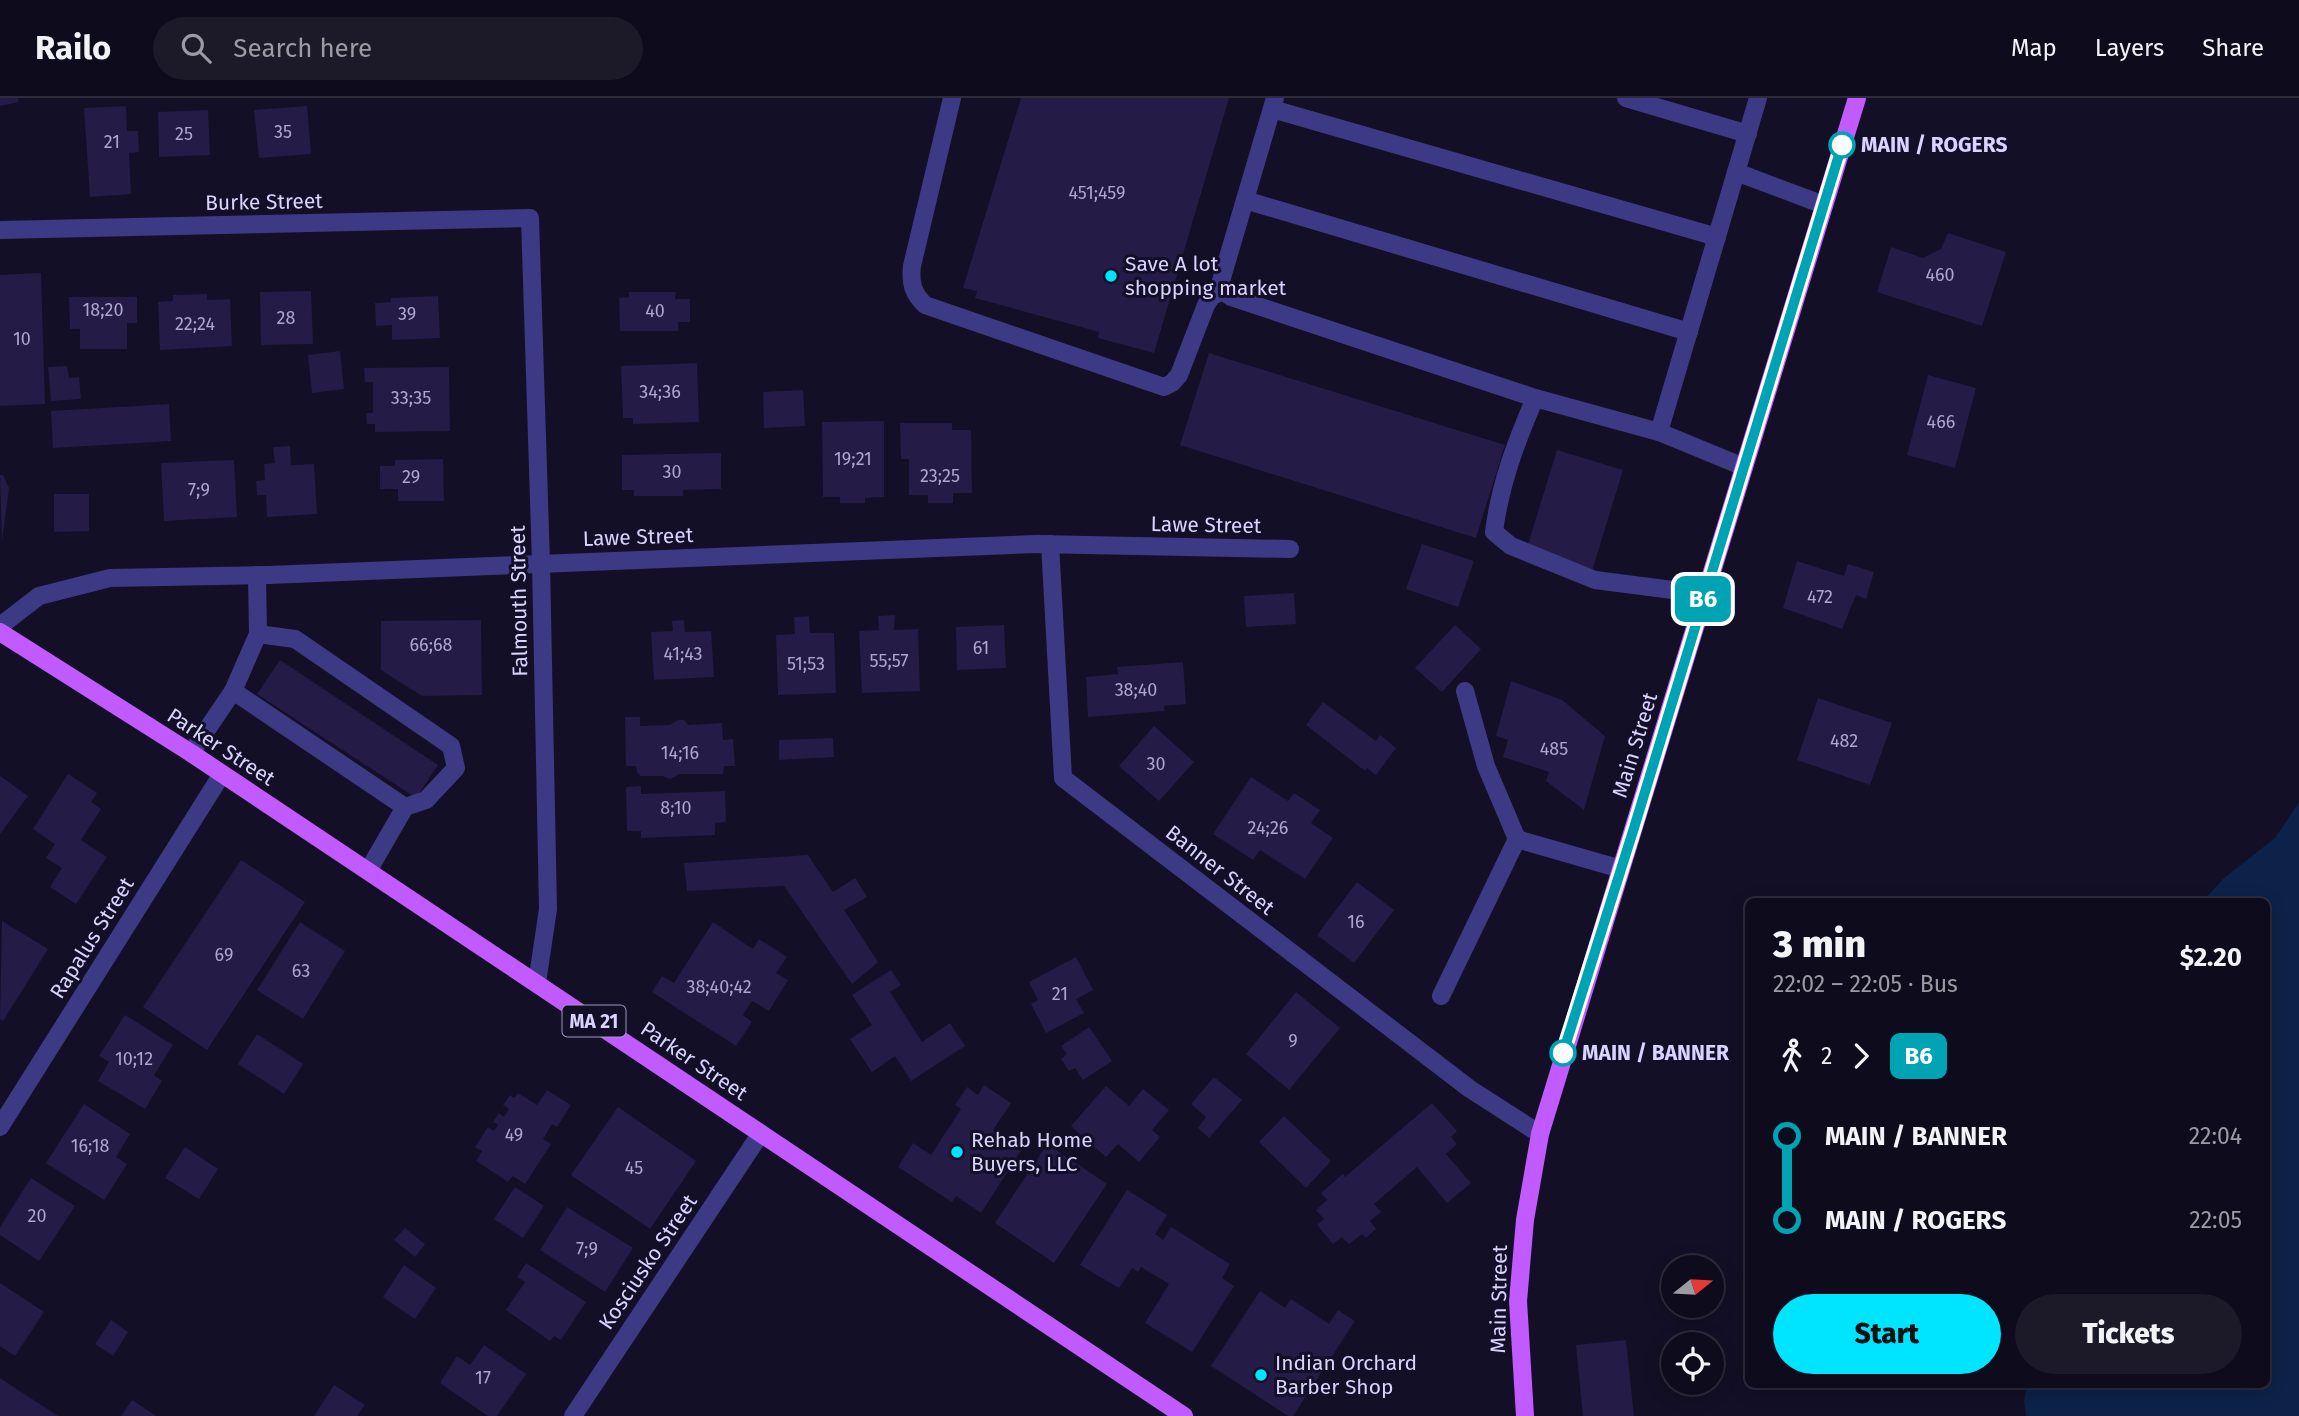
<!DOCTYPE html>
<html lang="en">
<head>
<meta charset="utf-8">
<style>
  body { margin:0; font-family:"Fira Sans",sans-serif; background:#1c1929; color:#f1f3f6; height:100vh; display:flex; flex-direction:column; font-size:26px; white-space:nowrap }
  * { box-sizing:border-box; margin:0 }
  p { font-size:23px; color:#9b9ba3 }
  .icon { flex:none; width:38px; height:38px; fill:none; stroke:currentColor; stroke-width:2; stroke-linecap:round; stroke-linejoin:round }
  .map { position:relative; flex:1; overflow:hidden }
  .panel { position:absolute; left:1745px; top:800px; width:525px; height:490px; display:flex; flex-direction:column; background:#0e0b1c; border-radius:10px; box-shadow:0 4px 18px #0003,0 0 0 2px #2e2b3b }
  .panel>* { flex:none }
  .badge { padding:0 14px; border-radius:10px; font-size:24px; line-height:46px }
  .needle { width:46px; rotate:72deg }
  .buttons { position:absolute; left:1661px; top:1157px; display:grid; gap:14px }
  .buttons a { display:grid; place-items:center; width:63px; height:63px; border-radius:50%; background:#0e0b1c; box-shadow:0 4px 18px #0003,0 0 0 2px #2e2b3b; font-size:35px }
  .map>.badge { position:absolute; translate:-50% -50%; box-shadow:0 0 0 4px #fff }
  .legs { display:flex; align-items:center; gap:10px; height:77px; padding:0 28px; font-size:23px }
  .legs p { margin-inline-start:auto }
  .head { display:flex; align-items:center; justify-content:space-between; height:119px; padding:0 28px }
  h1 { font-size:38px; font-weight:800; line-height:52px }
  .cta { display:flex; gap:14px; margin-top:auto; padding:14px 28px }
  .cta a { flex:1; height:80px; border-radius:42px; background:#00e5ff; color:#111; font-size:28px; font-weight:800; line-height:80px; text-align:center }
  .cta a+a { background:#1c1929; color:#f1f3f6 }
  ul { padding:0 28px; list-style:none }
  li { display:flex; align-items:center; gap:24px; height:84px; font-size:26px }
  li i { display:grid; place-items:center; width:10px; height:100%; margin:0 9px; background:currentColor }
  li i::after { content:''; width:18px; height:18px; margin:-9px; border:5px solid; border-radius:50%; background:#0e0b1c }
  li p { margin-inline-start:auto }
  li:first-child i { background:linear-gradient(#0000 50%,currentColor 0) }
  li:last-child i { background:linear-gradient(currentColor 50%,#0000 0) }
  header { display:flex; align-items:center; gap:42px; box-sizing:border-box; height:98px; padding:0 35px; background:#0e0b1c; border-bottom:2px solid #2e2b3b }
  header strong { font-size:33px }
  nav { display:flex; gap:38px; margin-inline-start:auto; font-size:24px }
  .search { width:490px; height:63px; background:#1c1929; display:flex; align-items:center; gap:18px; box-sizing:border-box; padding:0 24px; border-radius:38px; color:#9b9ba3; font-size:26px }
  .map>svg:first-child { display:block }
  .water { fill:#0c2248 }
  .building { fill:#241b47 }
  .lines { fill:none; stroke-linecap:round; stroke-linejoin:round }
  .minor { stroke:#3d3a85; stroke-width:18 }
  .major { stroke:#c25bff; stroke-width:18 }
  .line-1-casing { stroke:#fff; stroke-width:16 }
  .line-1 { stroke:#00a3b4; stroke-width:10 }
  .stop-1-dot { fill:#fff; stroke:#00a3b4; stroke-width:3.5 }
  .poi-dot { fill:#00e5ff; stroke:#130f26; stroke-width:2.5 }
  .labels { text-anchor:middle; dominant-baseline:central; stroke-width:6; stroke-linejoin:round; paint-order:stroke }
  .number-label { font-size:18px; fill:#aca6d1 }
  .shield { fill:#130f26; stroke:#9e99be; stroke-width:2 }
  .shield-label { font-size:19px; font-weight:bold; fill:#d9d4ff }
  .stop-label { font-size:21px; font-weight:bold; fill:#d9d4ff; stroke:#130f26; text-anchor:start }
  .street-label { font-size:21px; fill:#d9d4ff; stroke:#130f26 }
  .poi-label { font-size:21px; fill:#d9d4ff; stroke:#130f26; text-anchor:start }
</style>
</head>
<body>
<header>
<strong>Railo</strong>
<div class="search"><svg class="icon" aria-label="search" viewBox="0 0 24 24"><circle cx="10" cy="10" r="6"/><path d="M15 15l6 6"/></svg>Search here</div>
<nav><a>Map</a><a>Layers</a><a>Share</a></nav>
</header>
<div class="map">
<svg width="2299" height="1318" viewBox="0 0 2299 1318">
  <rect width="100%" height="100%" fill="#130f26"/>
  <polygon class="water" points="2299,704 2299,1318 2026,1318 2024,1304 2027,1286 2266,1286 2266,803 2203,803 2224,780 2275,740"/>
  <g class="building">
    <polygon points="0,0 18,0 19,4 0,8"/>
    <polygon points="1021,0 1229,0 1154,255 1098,240 1099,234 975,200 977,193 963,190"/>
    <polygon points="126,8 127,33 138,33 139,54 129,55 131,96 90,99 84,10"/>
    <polygon points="307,8 311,56 259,60 254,12"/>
    <polygon points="208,12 210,57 159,59 158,14"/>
    <polygon points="1948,135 2006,154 1982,228 1877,194 1891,149 1923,160 1941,151"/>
    <polygon points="41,175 45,306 0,308 0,177"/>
    <polygon points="311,193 313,246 261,247 260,194"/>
    <polygon points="629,194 676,194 675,201 690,201 690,224 678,224 678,233 620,233 619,200 629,199"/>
    <polygon points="207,196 207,202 230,201 232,248 160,252 158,204 173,203 173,197"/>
    <polygon points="438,198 440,240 392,242 392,227 376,228 375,205 391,204 391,200"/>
    <polygon points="69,199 137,199 137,225 127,225 127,251 80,251 80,231 70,231"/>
    <polygon points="340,253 344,291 312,295 308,257"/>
    <polygon points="1209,255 1505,347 1476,440 1180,347"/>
    <polygon points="697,265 699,324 633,326 633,320 623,320 621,268"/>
    <polygon points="67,268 69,280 79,279 81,301 51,303 48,269"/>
    <polygon points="449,269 450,333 375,334 375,326 367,326 366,315 373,315 373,284 365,284 364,270"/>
    <polygon points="1928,277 1976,290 1955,370 1907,357"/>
    <polygon points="803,292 805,328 764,330 763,294"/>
    <polygon points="169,306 171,343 53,350 51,313"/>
    <polygon points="884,323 884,399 865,400 865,405 840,405 840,399 823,399 822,324"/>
    <polygon points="900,325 952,325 952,332 971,332 972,395 953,395 953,405 928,405 928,397 909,397 909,361 901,361"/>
    <polygon points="290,348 291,367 314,366 317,416 267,419 266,397 257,397 256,383 265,382 264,366 275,365 273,349"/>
    <polygon points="1557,352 1623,372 1592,473 1526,453"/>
    <polygon points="721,355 721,391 683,392 683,398 634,398 634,392 622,392 622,357"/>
    <polygon points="443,361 444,403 398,403 398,391 380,391 380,368 395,368 395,362"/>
    <polygon points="234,362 237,419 164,423 161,365"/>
    <polygon points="0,377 3,377 9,390 2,443"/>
    <polygon points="54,396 89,396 89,433 54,434"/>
    <polygon points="1422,446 1474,463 1458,509 1406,491"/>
    <polygon points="1797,463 1844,478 1848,466 1874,474 1866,501 1856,497 1842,531 1783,510"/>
    <polygon points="1294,495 1296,526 1246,529 1244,498"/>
    <polygon points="895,517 894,532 918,531 920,593 862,595 859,533 879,532 878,518"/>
    <polygon points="809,518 810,535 834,535 836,595 778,597 776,537 795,536 794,519"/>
    <polygon points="481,522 482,597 422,598 381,572 381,523"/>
    <polygon points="684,522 685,534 711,533 714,579 654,582 651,534 673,533 672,523"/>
    <polygon points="1004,527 1006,570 957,572 956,529"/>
    <polygon points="1455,527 1481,551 1442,594 1415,570"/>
    <polygon points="280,562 438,667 416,700 257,596"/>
    <polygon points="1183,564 1186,606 1164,608 1165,613 1088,619 1086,579 1118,576 1117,569"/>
    <polygon points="1511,583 1562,602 1605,638 1584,712 1546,683 1549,674 1503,659 1508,642 1496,638"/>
    <polygon points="1818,600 1892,625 1870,687 1797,662"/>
    <polygon points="1323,604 1376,643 1380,637 1396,650 1376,677 1367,670 1365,673 1306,627"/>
    <polygon points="625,619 640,619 640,628 670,627 678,622 684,622 688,627 722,625 723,642 733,641 735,668 724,668 723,676 680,676 670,681 662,678 641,678 637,674 636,668 626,668"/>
    <polygon points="1154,628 1194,664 1159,703 1119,668"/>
    <polygon points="833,640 834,659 779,662 779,642"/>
    <polygon points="68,676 97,695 91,704 101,711 81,742 107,759 76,806 50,789 62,770 46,760 55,746 33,731"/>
    <polygon points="0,678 28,698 0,736"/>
    <polygon points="1251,679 1288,703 1294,695 1320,712 1311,725 1333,740 1305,781 1260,752 1253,762 1213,736"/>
    <polygon points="641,688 641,696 725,693 726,724 715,725 715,737 641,740 641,733 627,733 626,689"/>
    <polygon points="808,757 833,794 855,780 867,799 844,812 878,864 852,886 784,788 687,793 684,765"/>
    <polygon points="241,762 305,804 207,952 143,909"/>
    <polygon points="1357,784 1394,812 1354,865 1317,837"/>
    <polygon points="2,823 48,851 3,923 0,921"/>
    <polygon points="300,824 345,853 303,921 257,892"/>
    <polygon points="713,824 753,851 759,841 787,859 776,875 788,882 769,913 752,903 743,917 752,924 736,948 652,894 662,878 674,885"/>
    <polygon points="1076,859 1093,892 1076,901 1084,915 1046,935 1031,906 1038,902 1029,884"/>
    <polygon points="891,872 901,887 890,894 922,944 950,925 965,948 911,983 895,958 872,974 850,941 872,927 852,897"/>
    <polygon points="1296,894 1340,930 1289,992 1246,956"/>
    <polygon points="125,917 173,947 154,977 162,983 145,1011 98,983 109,964 99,958"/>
    <polygon points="1089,929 1112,963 1083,982 1075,970 1069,973 1061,961 1067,956 1061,948"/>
    <polygon points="257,936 303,966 284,996 238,966"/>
    <polygon points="1214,979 1242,1002 1209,1040 1198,1030 1206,1019 1191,1006"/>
    <polygon points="984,987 1011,1005 993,1032 1022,1051 981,1115 956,1098 952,1104 898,1069 913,1045 931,1057 961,1011 955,1007 967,989 978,997"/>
    <polygon points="1106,988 1129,1008 1143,991 1169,1012 1152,1032 1160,1039 1139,1064 1118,1046 1106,1059 1071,1028"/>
    <polygon points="547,992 571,1007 557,1029 552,1026 543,1041 551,1046 525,1086 513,1078 508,1084 476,1063 482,1053 475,1049 488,1029 494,1033 498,1027 493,1024 499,1015 504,1019 509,1011 503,1007 510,997 514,1000 518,995 537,1007"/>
    <polygon points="1432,1005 1457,1033 1451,1039 1457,1046 1446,1056 1471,1085 1447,1105 1417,1069 1374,1106 1381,1114 1370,1123 1376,1131 1366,1140 1362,1136 1349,1146 1342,1139 1333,1146 1317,1127 1324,1121 1316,1112 1327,1102 1321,1095 1343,1076 1345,1079"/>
    <polygon points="84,1006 130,1036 116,1059 127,1066 104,1102 46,1065"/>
    <polygon points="618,1009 696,1063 650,1131 571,1077"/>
    <polygon points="1284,1018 1331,1063 1306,1090 1259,1044"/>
    <polygon points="1047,1046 1107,1086 1054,1165 995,1125"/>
    <polygon points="185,1049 218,1071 199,1101 165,1080"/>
    <polygon points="31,1080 75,1108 39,1163 0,1137 0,1129"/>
    <polygon points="515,1089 544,1108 523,1140 494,1121"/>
    <polygon points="1127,1092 1167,1117 1155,1136 1163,1142 1171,1129 1230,1166 1222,1180 1234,1188 1192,1254 1145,1225 1169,1186 1141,1169 1138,1174 1132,1170 1119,1190 1080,1167"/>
    <polygon points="567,1109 633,1150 605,1194 540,1152"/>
    <polygon points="405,1130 425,1146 415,1159 394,1142"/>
    <polygon points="526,1165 586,1204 561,1242 554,1238 550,1243 506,1212 525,1184 517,1179"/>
    <polygon points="404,1167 436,1190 415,1221 383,1199"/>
    <polygon points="0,1185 44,1214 15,1258 0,1248"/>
    <polygon points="1260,1193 1285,1210 1291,1201 1329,1226 1338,1212 1355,1223 1293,1318 1288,1318 1211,1268"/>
    <polygon points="111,1222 128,1234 113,1258 95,1246"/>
    <polygon points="1626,1242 1634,1318 1583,1318 1576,1247"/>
    <polygon points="484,1247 526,1276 497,1318 488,1318 440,1285 457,1258 470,1267"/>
    <polygon points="0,1280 58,1318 0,1318"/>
    <polygon points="334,1287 365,1307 357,1318 314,1318"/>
    <polygon points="132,1302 156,1318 121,1318"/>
  </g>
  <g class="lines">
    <g class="minor">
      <path d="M 952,0 L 912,168 C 910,186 913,195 925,207 L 1164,289 L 1172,285 L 1179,277 L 1206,207 L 1212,198 L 1223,193"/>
      <polyline points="1275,0 1221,183 1223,193 1231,199 1535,300 1659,334 1744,369"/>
      <polyline points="1626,0 1748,36"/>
      <polyline points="1272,11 1717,139"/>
      <polyline points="1736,74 1824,107"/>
      <polyline points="1245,102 1689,234"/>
      <polyline points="0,132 530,120 541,465 548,811 537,885"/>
      <path d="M 1535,300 C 1516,344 1500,386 1494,434 L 1511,448 L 1595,482 L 1704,496"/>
      <polyline points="1659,334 1758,0"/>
      <polyline points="1050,446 1063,680 1470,991 1540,1036"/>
      <polyline points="0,528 39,498 110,480 269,477 1037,446 1290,451"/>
      <polyline points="233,593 405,709 426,702 456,670 451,648 295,541 258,536"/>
      <polyline points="1465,593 1486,668 1517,741"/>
      <polyline points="191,655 233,593 258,536 257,477"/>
      <polyline points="368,773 405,709"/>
      <polyline points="1441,898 1517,741 1621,771"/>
      <polyline points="0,1029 222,676"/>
      <polyline points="573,1318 761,1035"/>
    </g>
    <g class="major">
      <polyline points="0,534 191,655 1184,1318"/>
      <polyline points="1525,1318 1518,1203 1525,1122 1540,1036 1857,0"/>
    </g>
  </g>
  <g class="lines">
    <defs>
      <polyline id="line-1" points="1563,955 1634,730 1842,47"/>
    </defs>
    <use href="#line-1" class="line-1-casing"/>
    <use href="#line-1" class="line-1"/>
  </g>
  <g class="stop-1-dot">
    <circle cx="1842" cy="47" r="12"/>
    <circle cx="1563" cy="955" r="12"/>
  </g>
  <g class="poi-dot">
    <circle cx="1111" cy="178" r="7"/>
    <circle cx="957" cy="1054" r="7"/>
    <circle cx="1261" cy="1277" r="7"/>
  </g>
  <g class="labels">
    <g class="number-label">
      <text x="283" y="34">35</text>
      <text x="184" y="36">25</text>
      <text x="112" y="44">21</text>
      <text x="1097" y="95">451;459</text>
      <text x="1940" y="177">460</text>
      <text x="103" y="212">18;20</text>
      <text x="655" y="213">40</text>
      <text x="407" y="216">39</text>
      <text x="286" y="220">28</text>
      <text x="195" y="226">22;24</text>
      <text x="22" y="241">10</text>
      <text x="660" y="294">34;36</text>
      <text x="411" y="300">33;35</text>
      <text x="1941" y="324">466</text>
      <text x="853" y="361">19;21</text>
      <text x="672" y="374">30</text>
      <text x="940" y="378">23;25</text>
      <text x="411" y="379">29</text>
      <text x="199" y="392">7;9</text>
      <text x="1820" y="499">472</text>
      <text x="431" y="547">66;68</text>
      <text x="981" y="550">61</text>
      <text x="683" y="556">41;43</text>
      <text x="889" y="563">55;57</text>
      <text x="806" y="566">51;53</text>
      <text x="1136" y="592">38;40</text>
      <text x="1844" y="643">482</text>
      <text x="1554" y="651">485</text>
      <text x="680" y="655">14;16</text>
      <text x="1156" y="666">30</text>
      <text x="676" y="710">8;10</text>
      <text x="1268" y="730">24;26</text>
      <text x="1356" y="824">16</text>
      <text x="224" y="857">69</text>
      <text x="301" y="873">63</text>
      <text x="719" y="889">38;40;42</text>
      <text x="1060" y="896">21</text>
      <text x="1293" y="943">9</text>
      <text x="134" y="961">10;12</text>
      <text x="514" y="1037">49</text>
      <text x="90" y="1048">16;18</text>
      <text x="634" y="1070">45</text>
      <text x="37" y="1118">20</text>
      <text x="587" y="1151">7;9</text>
      <text x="483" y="1280">17</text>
    </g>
    <rect class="shield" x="562.5" y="907.5" width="63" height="31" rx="5"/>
    <g class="shield-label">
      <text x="594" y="923">MA 21</text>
    </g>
    <g class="stop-label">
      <text x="1861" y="47">MAIN / ROGERS</text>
      <text x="1582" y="955">MAIN / BANNER</text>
    </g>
    <g class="street-label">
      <text transform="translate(264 104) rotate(-1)">Burke Street</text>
      <text transform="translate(1206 427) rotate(1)">Lawe Street</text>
      <text transform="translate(638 439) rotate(-2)">Lawe Street</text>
      <text transform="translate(519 503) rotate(-91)">Falmouth Street</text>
      <text transform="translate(1635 647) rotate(-73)">Main Street</text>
      <text transform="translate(221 649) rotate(33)">Parker Street</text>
      <text transform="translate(1220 772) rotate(38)">Banner Street</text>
      <text transform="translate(92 840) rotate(-58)">Rapalus Street</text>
      <text transform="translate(694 963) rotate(34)">Parker Street</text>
      <text transform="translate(648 1164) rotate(-56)">Kosciusko Street</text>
      <text transform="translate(1499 1201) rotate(-89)">Main Street</text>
    </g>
    <g class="poi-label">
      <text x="1125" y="166">Save A lot<tspan x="1125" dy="24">shopping market</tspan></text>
      <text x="971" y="1042">Rehab Home<tspan x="971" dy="24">Buyers, LLC</tspan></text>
      <text x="1275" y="1265">Indian Orchard<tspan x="1275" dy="24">Barber Shop</tspan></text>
    </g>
  </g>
</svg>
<div class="buttons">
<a><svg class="needle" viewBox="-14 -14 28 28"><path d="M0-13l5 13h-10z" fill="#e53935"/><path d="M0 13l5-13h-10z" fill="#9b9ba3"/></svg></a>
<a><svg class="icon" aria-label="locate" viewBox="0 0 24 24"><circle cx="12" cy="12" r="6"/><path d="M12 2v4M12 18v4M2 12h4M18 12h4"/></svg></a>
</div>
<b class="badge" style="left:1703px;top:501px;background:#00a3b4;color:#fff">B6</b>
<section class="panel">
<div class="head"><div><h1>3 min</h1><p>22:02 – 22:05 · Bus</p></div><b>$2.20</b></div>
<div class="legs"><svg class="icon" aria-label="walk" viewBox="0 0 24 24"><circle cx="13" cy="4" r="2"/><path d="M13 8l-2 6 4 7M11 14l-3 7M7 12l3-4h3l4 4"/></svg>2<svg class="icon" aria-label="forward" viewBox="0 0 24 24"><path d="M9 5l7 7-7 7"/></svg><b class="badge" style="background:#00a3b4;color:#fff">B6</b></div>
<ul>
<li><i style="color:#00a3b4"></i><b>MAIN / BANNER</b><p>22:04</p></li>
<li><i style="color:#00a3b4"></i><b>MAIN / ROGERS</b><p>22:05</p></li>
</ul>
<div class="cta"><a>Start</a><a>Tickets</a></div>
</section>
</div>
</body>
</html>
